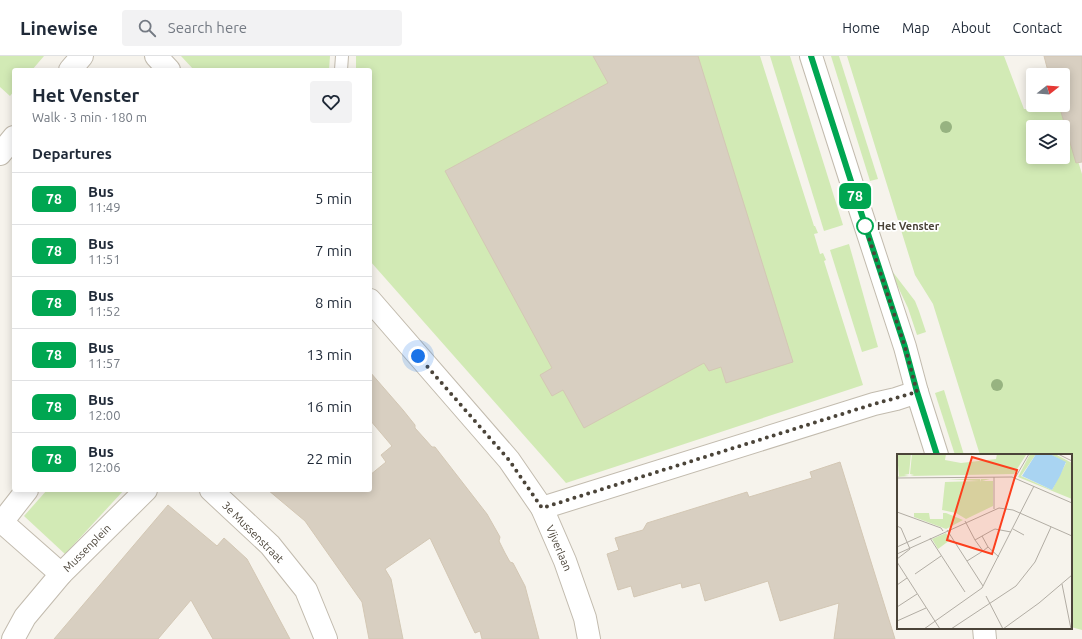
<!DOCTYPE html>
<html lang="en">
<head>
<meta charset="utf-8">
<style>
  body { margin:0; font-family:Ubuntu,sans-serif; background:#f2f2f3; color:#1f2937; height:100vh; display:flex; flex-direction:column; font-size:15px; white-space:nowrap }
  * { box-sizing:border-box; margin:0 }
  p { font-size:13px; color:#747a83 }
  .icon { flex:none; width:22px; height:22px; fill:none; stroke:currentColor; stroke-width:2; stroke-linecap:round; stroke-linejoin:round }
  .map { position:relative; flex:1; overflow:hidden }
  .sheet { position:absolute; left:12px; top:12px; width:360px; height:424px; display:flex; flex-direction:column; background:#fff; border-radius:4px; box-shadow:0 2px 10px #0003 }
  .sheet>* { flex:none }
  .badge { padding:0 8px; border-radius:6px; font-size:14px; line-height:26px }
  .needle { width:26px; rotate:73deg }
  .fabs { position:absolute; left:1026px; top:12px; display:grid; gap:8px }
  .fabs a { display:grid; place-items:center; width:44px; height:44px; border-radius:4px; background:#fff; box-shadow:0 2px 10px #0003; font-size:20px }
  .you { position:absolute; width:20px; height:20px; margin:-10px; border:3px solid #fff; border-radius:50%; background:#1a73e8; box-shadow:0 0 0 6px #1a73e833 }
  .map>.badge { position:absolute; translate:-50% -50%; box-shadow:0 0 0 2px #fff }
  h2 { padding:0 20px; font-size:15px; line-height:36px }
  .round { display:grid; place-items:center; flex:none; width:42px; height:42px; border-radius:4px; background:#f2f2f3 }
  .summary { display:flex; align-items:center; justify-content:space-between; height:68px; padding:0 20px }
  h1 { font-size:19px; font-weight:600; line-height:30px }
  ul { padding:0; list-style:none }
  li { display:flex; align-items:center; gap:12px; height:52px; padding:0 20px; border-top:1px solid #e0e1e3 }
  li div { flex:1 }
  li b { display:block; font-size:15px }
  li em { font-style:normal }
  li .badge { min-width:44px; font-weight:700; text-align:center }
  header { display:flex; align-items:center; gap:24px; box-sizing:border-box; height:56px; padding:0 20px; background:#fff; border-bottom:1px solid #e0e1e3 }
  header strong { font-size:19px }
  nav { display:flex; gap:22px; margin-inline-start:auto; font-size:14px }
  .search { width:280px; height:36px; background:#f2f2f3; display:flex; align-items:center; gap:10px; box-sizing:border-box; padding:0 14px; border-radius:4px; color:#747a83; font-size:15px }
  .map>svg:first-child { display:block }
  .green { fill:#d2eab5; fill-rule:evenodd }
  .building { fill:#d8cfc1; stroke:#d3c7b4 }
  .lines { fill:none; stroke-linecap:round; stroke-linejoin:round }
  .service-casing { stroke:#c2bbae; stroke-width:14 }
  .minor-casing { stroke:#c2bbae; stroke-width:24 }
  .tertiary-casing { stroke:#c2bbae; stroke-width:24 }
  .service { stroke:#fff; stroke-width:12 }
  .minor { stroke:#fff; stroke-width:22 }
  .tertiary { stroke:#fff; stroke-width:22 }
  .tree { fill:#97b381 }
  .line-casing { stroke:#fff; stroke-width:9 }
  .line { stroke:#00a651; stroke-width:6 }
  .walk { stroke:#4b4439; stroke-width:4; stroke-dasharray:0 7.2 }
  .stop-dot { fill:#fff; stroke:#00a651; stroke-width:2 }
  .labels { text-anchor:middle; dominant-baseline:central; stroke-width:3.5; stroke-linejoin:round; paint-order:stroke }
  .stop-label { font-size:11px; font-weight:bold; fill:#4b4439; stroke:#fff; text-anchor:start }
  .street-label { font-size:11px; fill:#4b4439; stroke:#fff }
  .inset-road { fill:none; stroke:#b2ada4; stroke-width:1 }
  .view { fill:#fc3f1d; fill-opacity:0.15; stroke:#fc3f1d; stroke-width:2 }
  .inset-edge { fill:none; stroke:#4b4439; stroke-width:2 }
</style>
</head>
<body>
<header>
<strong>Linewise</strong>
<div class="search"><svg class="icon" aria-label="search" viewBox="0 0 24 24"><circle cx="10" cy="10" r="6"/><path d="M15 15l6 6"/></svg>Search here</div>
<nav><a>Home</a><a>Map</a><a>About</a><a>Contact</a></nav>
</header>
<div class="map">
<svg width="1082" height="583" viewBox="0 0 1082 583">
  <rect width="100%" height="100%" fill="#f6f3ec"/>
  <g class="green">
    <polygon points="0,0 44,0 32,14 14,14 14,35 10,40 0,31"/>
    <polygon points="181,0 330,0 329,14 194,14"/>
    <polygon points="356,0 760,0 814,170 815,170 818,177 814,178 820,198 823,197 826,204 824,205 863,329 566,427 370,205 370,14 356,14"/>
    <polygon points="770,0 790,0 843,169 824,175"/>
    <polygon points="831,0 839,0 878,123 870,125"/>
    <path d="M 847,0 L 1004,0 L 1024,53 L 1035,53 L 1047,49 L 1059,49 L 1076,105 L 1078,105 L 1082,118 L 1082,574 L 1071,571 L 1071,399 L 980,399 L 933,248 L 915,219 ZM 1033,71 L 1063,71 L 1063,101 L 1033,101 Z"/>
    <polygon points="849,188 878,291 862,296 830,194"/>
    <polygon points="892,215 915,245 919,255 926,276 917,279 908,252 891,216"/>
    <polygon points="944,334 964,399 955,399 935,337"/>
    <polygon points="47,434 124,434 65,498 24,460"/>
  </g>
  <g class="building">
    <polygon points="593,0 698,0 793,306 726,327 721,311 709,315 704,307 584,372 563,334 552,340 540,319 552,312 445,115 608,27"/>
    <polygon points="1044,0 1082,0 1082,106 1076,107 1059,49 1063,49 1063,19 1049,19"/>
    <polygon points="370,316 403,354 415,369 415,372 424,382 432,391 435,391 487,458 500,481 499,485 505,497 510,506 513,507 525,530 539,583 482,583 480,575 475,577 430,482 385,513 391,523 403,583 369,583 362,546 305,465 268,434 370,434 370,419 386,406 381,399 392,390 370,364"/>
    <polygon points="840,406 895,583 834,583 839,547 780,565 768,525 705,545 700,527 682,532 681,527 634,541 631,530 618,534 607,498 619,494 615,482 643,474 647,467 747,436 749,441 812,422 810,416"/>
    <polygon points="168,449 217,490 224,482 247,503 290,583 213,583 191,544 158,583 54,583"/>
  </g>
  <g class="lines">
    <defs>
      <polyline id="service" points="341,14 342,0"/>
      <g id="minor">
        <polyline points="156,0 169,14"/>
        <polyline points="70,14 82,0"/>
        <polyline points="0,98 14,81"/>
        <polyline points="370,244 509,404 542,452 565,505 585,562 589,583"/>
        <polyline points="27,434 2,466 61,518 146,434"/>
        <polyline points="211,434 270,489 306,534 326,583"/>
        <polyline points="542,452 874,348 896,343 917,336"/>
        <polyline points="13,583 25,561 61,518"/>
      </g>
      <g id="tertiary">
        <polyline points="811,0 857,144 905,291 917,336 937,399"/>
        <polyline points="984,572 985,583"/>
      </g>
    </defs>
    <use href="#service" class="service-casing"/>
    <use href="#minor" class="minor-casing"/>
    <use href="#tertiary" class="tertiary-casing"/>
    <use href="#service" class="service"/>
    <use href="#minor" class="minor"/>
    <use href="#tertiary" class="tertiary"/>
  </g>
  <g class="tree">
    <circle cx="946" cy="71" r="6"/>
    <circle cx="997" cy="329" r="6"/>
  </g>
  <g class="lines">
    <defs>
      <polyline id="line" points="811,0 857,144 905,291 917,336 937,399"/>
    </defs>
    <use href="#line" class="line-casing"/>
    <use href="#line" class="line"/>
    <polyline class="walk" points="418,300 509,404 542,452 874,348 896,342 917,336 905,291 865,170"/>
  </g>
  <circle class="stop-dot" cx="865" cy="170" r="8"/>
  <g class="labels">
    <g class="stop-label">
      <text x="877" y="170">Het Venster</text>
    </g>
    <g class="street-label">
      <text transform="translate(253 476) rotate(45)">3e Mussenstraat</text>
      <text transform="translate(87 492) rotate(-45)">Mussenplein</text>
      <text transform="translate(559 492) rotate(67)">Vijverlaan</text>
    </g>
  </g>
  <g transform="translate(897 398)">
    <rect width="175" height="175" fill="#f6f3ec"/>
    <path d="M 0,0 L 14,0 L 12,20 L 7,21 L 12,22 L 0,23 L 2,22 ZM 15,0 L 49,0 L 48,6 L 64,9 L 99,5 L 100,0 L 129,1 L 117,20 L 13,22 L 17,21 L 13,20 ZM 133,0 L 139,0 L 124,22 L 155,36 L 169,9 L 153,0 L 158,0 L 175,9 L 175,45 L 121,23 ZM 51,25 L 83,25 L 83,28 L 84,25 L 93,25 L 85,27 L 96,27 L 96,52 L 69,65 L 59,59 L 45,56 L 48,28 L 82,27 ZM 17,59 L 32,59 L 33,65 L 46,65 L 46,59 L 49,59 L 66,66 L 49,75 L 17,63 ZM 49,79 L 53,86 L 41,95 L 35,85 Z" fill="#d2eab5"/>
    <path d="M 139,0 L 153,0 L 169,8 L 163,22 L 175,29 L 163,22 L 155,36 L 125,22 Z" fill="#a9d4f2"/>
    <path class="inset-road" d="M 161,0 L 175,7M 97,23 L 97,55M 0,24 L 115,23 L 175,49M 118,24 L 132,0M 0,58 L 44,74 L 46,77M 68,67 L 78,86M 0,72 L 4,74 L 13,95 L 0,105M 116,75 L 127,81M 50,76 L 86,132M 85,82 L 91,93 L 86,97 L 78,86 L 94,77 L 98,75 L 114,78M 33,84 L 68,138M 0,93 L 24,82M 91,93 L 102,103M 0,100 L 102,54 L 116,56 L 175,82M 70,107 L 86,97M 0,108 L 43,175M 18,120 L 44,102M 165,130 L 174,175M 0,131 L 10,124M 89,142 L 106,175M 0,153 L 20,140M 0,167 L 29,154M 27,175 L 85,134 L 137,32M 54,175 L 119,132 L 138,108 L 154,73M 106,175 L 142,149 L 175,121"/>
    <path class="view" d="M 75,3 L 120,16 L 95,100 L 50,86 Z"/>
    <rect width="175" height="175" class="inset-edge"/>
  </g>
</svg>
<div class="fabs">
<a><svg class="needle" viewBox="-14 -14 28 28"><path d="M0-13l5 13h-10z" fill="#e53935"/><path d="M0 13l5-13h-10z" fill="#747a83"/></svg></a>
<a><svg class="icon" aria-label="layers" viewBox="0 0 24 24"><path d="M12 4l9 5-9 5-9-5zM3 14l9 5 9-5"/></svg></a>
</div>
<div class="you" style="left:418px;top:300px"></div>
<b class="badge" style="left:855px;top:140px;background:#00a651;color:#fff">78</b>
<section class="sheet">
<div class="summary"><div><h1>Het Venster</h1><p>Walk · 3 min · 180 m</p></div><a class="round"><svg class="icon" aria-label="heart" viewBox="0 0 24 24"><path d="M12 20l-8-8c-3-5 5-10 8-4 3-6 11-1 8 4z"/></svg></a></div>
<h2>Departures</h2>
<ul>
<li><span class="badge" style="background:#00a651;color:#fff">78</span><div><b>Bus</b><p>11:49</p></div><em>5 min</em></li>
<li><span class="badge" style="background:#00a651;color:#fff">78</span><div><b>Bus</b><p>11:51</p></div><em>7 min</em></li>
<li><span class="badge" style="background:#00a651;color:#fff">78</span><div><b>Bus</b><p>11:52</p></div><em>8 min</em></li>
<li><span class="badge" style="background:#00a651;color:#fff">78</span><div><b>Bus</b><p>11:57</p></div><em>13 min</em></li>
<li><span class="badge" style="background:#00a651;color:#fff">78</span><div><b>Bus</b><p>12:00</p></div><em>16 min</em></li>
<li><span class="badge" style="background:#00a651;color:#fff">78</span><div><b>Bus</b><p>12:06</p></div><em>22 min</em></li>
</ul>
</section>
</div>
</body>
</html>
